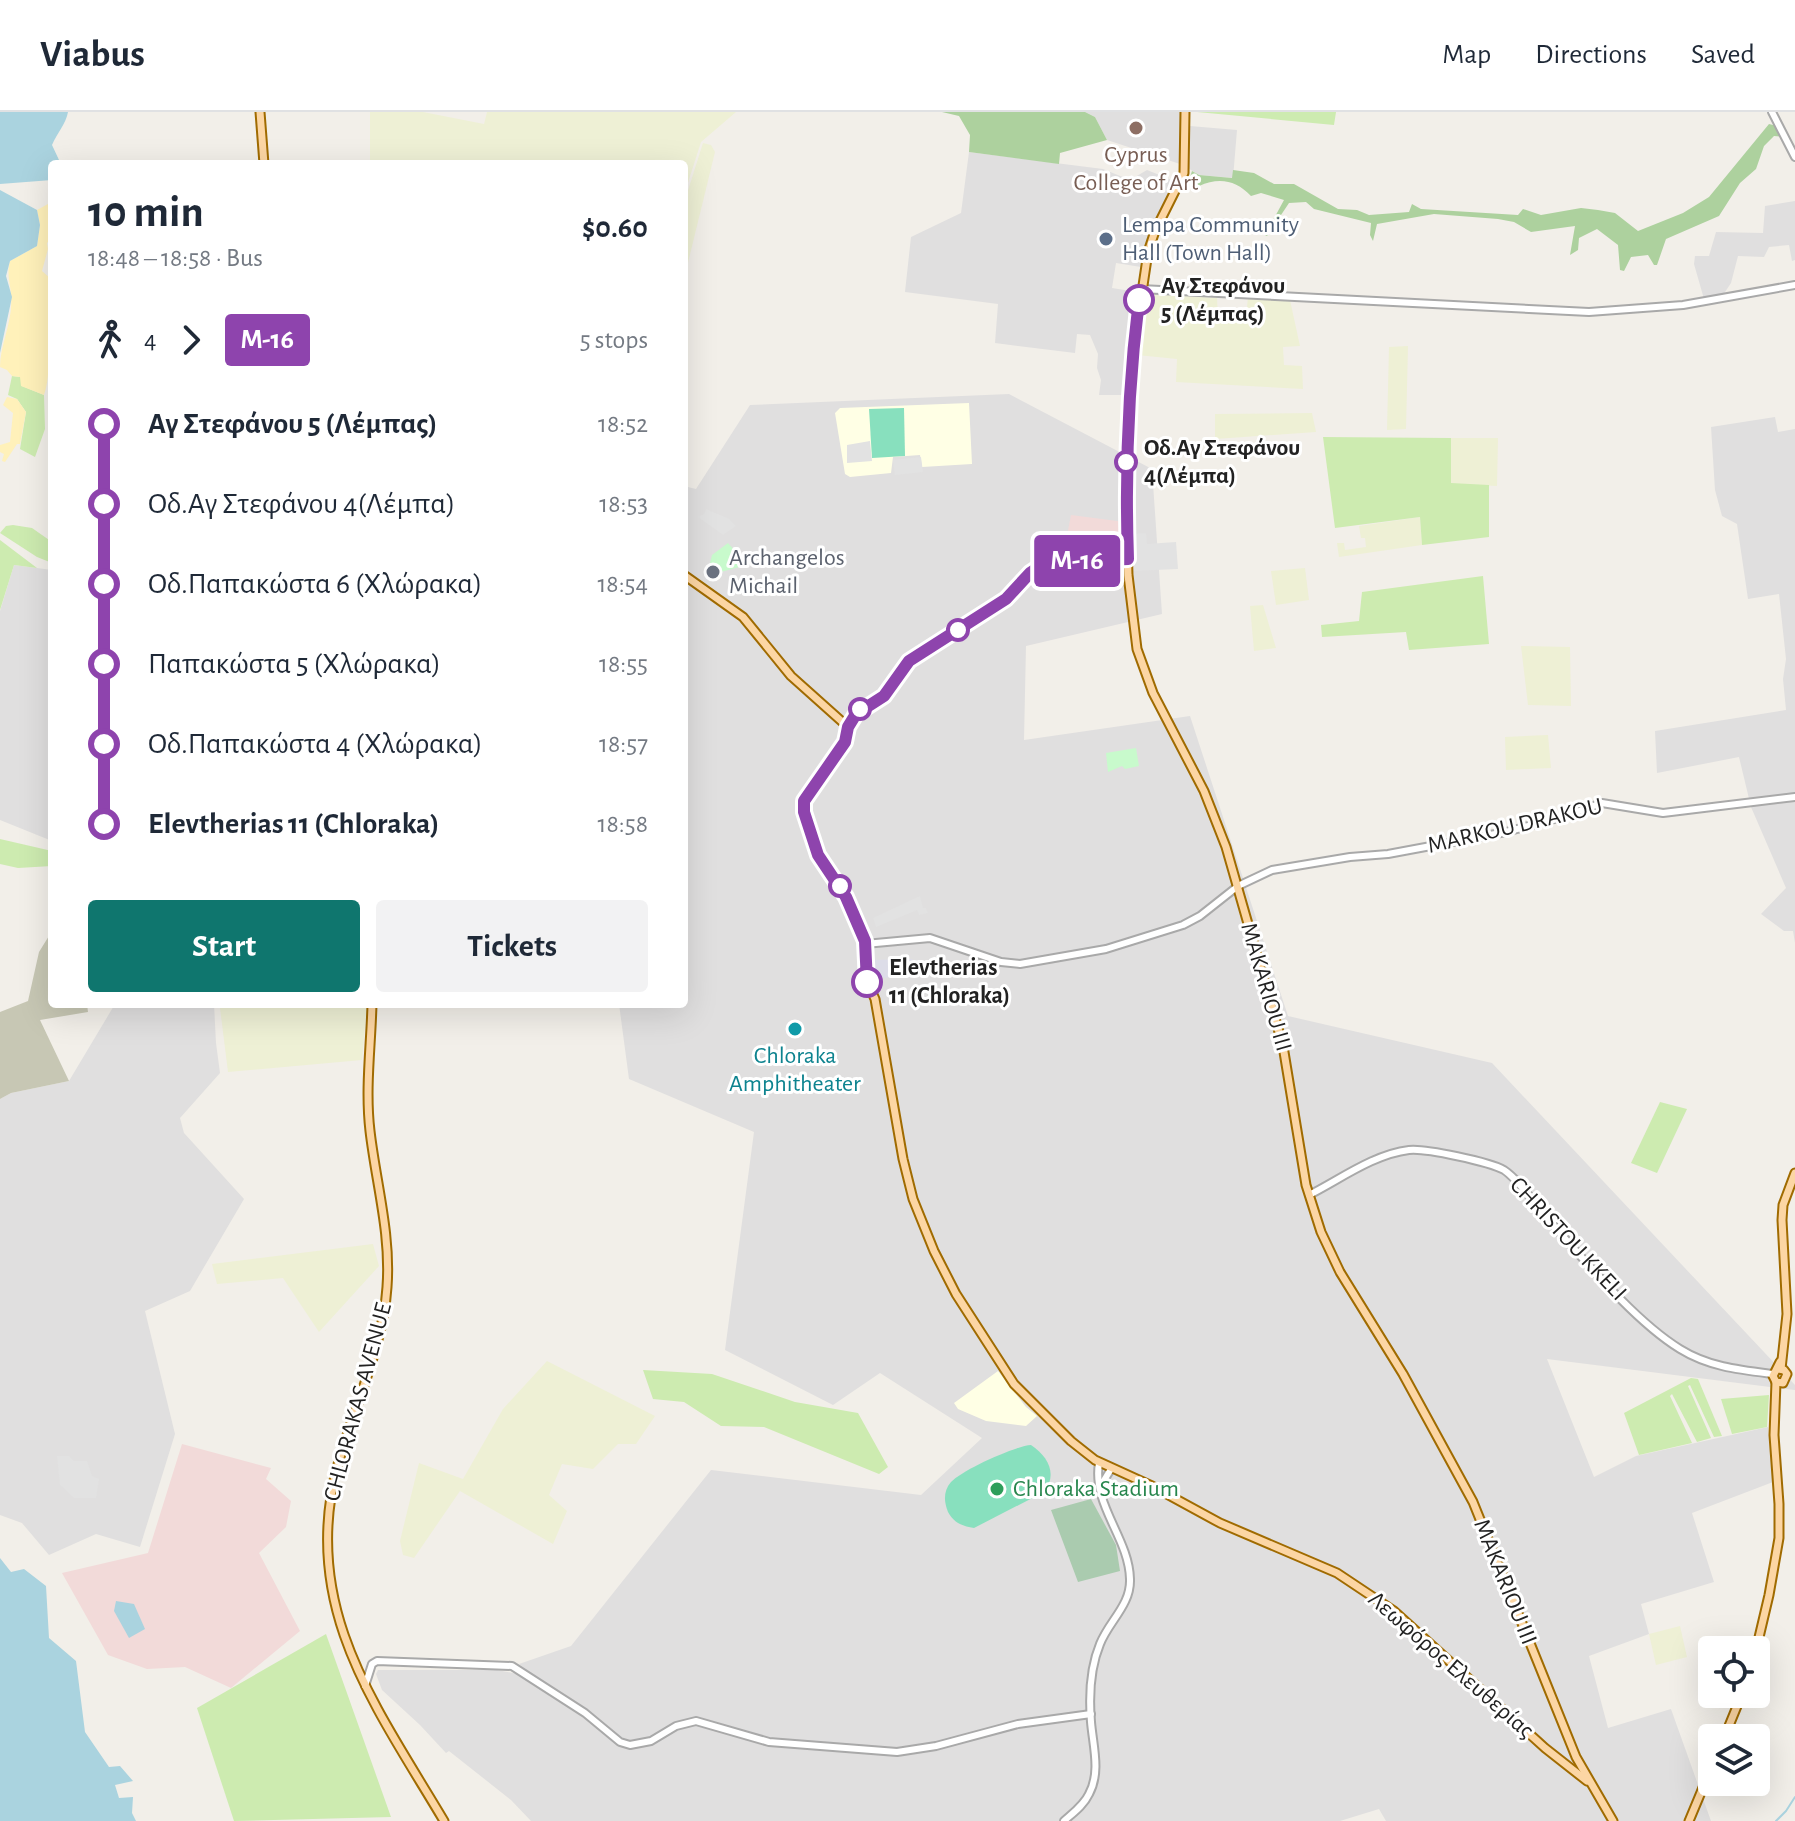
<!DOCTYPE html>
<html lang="en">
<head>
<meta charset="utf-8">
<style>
  body { margin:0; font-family:"Alegreya Sans",sans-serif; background:#f2f2f3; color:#1f2937; height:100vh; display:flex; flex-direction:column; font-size:30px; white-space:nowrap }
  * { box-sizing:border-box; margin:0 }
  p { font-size:26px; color:#747a83 }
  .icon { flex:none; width:44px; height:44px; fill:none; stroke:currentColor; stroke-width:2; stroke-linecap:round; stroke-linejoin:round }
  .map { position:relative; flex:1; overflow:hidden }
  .side { position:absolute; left:48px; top:48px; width:640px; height:848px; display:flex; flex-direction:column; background:#fff; border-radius:8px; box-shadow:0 8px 32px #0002 }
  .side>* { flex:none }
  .badge { padding:0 16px; border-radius:6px; font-size:28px; line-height:52px }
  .buttons { position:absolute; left:1698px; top:1524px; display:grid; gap:16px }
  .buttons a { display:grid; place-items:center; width:72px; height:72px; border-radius:8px; background:#fff; box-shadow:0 8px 32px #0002; font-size:40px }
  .map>.badge { position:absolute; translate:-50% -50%; box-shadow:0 0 0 4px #fff }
  .legs { display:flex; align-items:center; gap:12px; height:88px; padding:0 40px; font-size:26px }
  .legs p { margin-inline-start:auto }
  .summary { display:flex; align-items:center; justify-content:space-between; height:136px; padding:0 40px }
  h1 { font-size:44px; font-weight:700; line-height:60px }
  .action { display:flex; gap:16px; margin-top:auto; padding:16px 40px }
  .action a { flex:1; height:92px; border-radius:8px; background:#0f766e; color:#fff; font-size:32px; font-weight:700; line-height:92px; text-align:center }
  .action a+a { background:#f2f2f3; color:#1f2937 }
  ul { padding:0 40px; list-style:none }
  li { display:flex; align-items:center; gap:28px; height:80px; font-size:30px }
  li i { display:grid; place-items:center; width:12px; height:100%; margin:0 10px; background:currentColor }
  li i::after { content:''; width:20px; height:20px; margin:-10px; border:6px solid; border-radius:50%; background:#fff }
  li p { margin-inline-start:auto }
  li:first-child i { background:linear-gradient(#0000 50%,currentColor 0) }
  li:last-child i { background:linear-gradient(currentColor 50%,#0000 0) }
  header { display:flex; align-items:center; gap:48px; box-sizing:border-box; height:112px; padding:0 40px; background:#fff; border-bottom:2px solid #e0e1e3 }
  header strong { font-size:38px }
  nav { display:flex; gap:44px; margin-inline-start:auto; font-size:28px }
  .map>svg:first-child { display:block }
  .residential { fill:#e0dfdf }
  .commercial { fill:#f2dad9 }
  .education { fill:#ffffe5 }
  .construction { fill:#c7c7b4 }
  .farmland { fill:#eef0d5 }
  .grass { fill:#cdebb0 }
  .forest { fill:#add19e }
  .sand { fill:#fff1ba }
  .cemetery { fill:#aacbaf }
  .park { fill:#c8facc }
  .pitch { fill:#88e0be }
  .parking { fill:#e2e2e2 }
  .plaza { fill:#dddde8 }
  .water { fill:#aad3df }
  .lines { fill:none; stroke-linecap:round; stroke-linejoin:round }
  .stream { stroke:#aad3df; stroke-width:2 }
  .minor-casing { stroke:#a9a9a9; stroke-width:10 }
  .major-casing { stroke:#a06b00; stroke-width:11 }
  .minor { stroke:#fff; stroke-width:6 }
  .major { stroke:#fcd6a4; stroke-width:7 }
  .line-1-casing { stroke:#fff; stroke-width:18 }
  .line-1 { stroke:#8e44ad; stroke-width:12 }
  .education-dot { fill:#8d6e63; stroke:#fff; stroke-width:3 }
  .service-dot { fill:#5c6f8a; stroke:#fff; stroke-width:3 }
  .stop-1-dot { fill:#fff; stroke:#8e44ad; stroke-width:4 }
  .worship-dot { fill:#6b7280; stroke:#fff; stroke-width:3 }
  .culture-dot { fill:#0f9aa8; stroke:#fff; stroke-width:3 }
  .leisure-dot { fill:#2e9e5b; stroke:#fff; stroke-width:3 }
  .labels { text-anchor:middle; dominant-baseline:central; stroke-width:6; stroke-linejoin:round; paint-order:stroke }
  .education-label { font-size:24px; fill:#785e54; stroke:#fff }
  .service-label { font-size:24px; fill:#4e5e75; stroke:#fff; text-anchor:start }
  .stop-label { font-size:24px; font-weight:bold; fill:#222; stroke:#fff; text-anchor:start }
  .worship-label { font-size:24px; fill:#5b616d; stroke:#fff; text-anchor:start }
  .street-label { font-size:24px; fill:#222; stroke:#fff }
  .culture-label { font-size:24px; fill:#0d838f; stroke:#fff }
  .leisure-label { font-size:24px; fill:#27864d; stroke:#fff; text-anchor:start }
</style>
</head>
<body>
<header>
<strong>Viabus</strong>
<nav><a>Map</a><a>Directions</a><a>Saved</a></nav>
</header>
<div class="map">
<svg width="1795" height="1709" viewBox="0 0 1795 1709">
  <rect width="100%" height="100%" fill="#f2efe9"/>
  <g class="residential">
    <polygon points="1085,0 1189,0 1190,14 1237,18 1233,66 1199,63 1183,53 1107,28 1095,5"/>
    <polygon points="969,40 1103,57 1130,68 1147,58 1177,70 1153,115 1141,155 1116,151 1112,176 1137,180 1125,283 1099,283 1101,268 1097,256 1098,242 1090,223 1077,222 1075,241 995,231 998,192 905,180 911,125 961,101"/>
    <polygon points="1795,89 1795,148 1792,149 1789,133 1769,135 1764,145 1738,144 1731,171 1723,183 1704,187 1694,152 1695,144 1709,144 1716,120 1763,121 1765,94"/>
    <polygon points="1009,282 1152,357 1162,502 1026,534 1024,628 1190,604 1288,904 1492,951 1795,1273 1795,1278 1547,1247 1594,1365 1636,1344 1768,1315 1773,1370 1692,1401 1714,1470 1641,1492 1649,1522 1589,1544 1608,1616 1671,1597 1711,1709 1386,1709 1379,1697 1340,1709 531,1709 511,1688 449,1639 446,1641 420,1613 382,1578 376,1562 378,1558 497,1558 518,1562 572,1597 519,1552 571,1534 711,1358 921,1383 982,1326 880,1261 833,1293 725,1238 754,1020 629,967 619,892 684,892 684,374 696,377 750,293"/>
    <polygon points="1775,305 1778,320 1795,317 1795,831 1793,819 1784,819 1761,802 1786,776 1751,695 1739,645 1657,661 1655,619 1786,598 1783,567 1786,547 1779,482 1748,487 1737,412 1722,404 1715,378 1711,315"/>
    <polygon points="14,453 52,458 52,729 0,708 0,499"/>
    <polygon points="115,892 214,892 216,931 220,961 180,1006 184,1021 244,1087 190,1179 145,1199 175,1322 140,1435 96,1422 49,1443 22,1411 0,1403 0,987 11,981 69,969"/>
  </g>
  <g class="commercial">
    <polygon points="1071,403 1125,410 1125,444 1075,446 1066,429"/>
    <polygon points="182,1332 271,1356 266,1367 291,1389 286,1415 259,1441 300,1519 231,1576 185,1555 147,1557 108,1543 62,1461 148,1441"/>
  </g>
  <g class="education">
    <polygon points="969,291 972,352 922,355 920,343 893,345 891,361 850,365 845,362 835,301 840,296"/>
    <polygon points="998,1259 1026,1295 1037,1304 1026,1314 986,1309 958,1297 954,1291"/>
  </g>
  <polygon class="construction" points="52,819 52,892 87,892 88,900 40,908 69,969 11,981 0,987 0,900 28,889 39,840"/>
  <g class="farmland">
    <polygon points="370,0 423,0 484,12 487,0 736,0 701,30 684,83 684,52 370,52"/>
    <polygon points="703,31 711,33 715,40 684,167 684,91"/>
    <polygon points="1148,182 1217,186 1218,204 1246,205 1248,185 1290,188 1300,234 1283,235 1284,253 1302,254 1303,277 1176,270 1177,247 1137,243"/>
    <polygon points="1408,234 1406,317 1387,318 1389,235"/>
    <polygon points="1312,301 1316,320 1215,327 1215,302"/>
    <polygon points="1451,326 1498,326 1497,374 1451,372"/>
    <polygon points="1420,405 1422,433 1339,445 1337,431 1344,431 1345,438 1366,435 1365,426 1361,426 1359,414"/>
    <polygon points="1305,456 1309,488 1276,493 1271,459"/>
    <polygon points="1263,493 1276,536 1254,539 1250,494"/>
    <polygon points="1521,534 1570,535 1571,594 1528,593"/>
    <polygon points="1548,623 1551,656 1506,658 1505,625"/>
    <polygon points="269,892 367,892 362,948 228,960 220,896"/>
    <polygon points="373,1132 379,1154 319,1220 283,1166 217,1172 212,1152"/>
    <polygon points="547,1249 655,1304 636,1332 618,1332 593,1357 562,1352 549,1383 567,1399 553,1432 460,1379 414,1446 403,1443 400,1429 419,1351 463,1367 503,1297"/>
    <polygon points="1680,1514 1687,1545 1656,1553 1649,1522"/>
  </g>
  <g class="grass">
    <polygon points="1197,0 1336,0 1334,13"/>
    <polygon points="12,264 21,265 22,274 44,283 45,317 35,345 20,337 26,300 17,287 8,283"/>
    <polygon points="1323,325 1451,326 1451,371 1489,373 1489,425 1422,433 1420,405 1335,416"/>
    <polygon points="13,413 32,416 52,430 52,451 37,445 0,421 6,414"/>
    <polygon points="0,428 37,456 14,453 0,498"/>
    <polygon points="1483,464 1489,532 1409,538 1406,520 1322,525 1321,513 1359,509 1362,480"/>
    <polygon points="0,727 52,739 52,754 18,756 0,752"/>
    <polygon points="1660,990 1687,997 1657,1061 1631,1051"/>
    <polygon points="643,1258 712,1262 795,1290 858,1301 888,1355 879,1362 764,1315 721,1314 684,1290 653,1287"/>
    <polygon points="1691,1266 1698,1267 1722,1324 1714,1325 1690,1273 1688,1274 1711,1326 1697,1330 1672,1282 1670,1284 1692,1331 1639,1343 1624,1301"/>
    <polygon points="1769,1283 1767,1315 1732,1322 1721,1287"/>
    <polygon points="326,1522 391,1705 234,1709 197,1596"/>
  </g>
  <g class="forest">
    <polygon points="942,0 1085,0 1095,5 1107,28 1060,41 1059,52 969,40 970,23 959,4"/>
    <path d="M 1769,12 L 1777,14 L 1784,25 L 1774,24 L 1764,34 L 1756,57 L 1740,71 L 1719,104 L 1666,127 L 1657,153 L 1654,153 L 1648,143 L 1631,145 L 1624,159 L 1620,158 L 1618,133 L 1597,117 L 1579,126 L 1578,138 L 1570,143 L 1575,114 L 1531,120 L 1514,110 L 1498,107 L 1434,102 L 1377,112 L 1373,129 L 1370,123 L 1371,111 L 1314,97 L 1306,90 L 1289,91 L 1267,124 L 1265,123 L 1284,88 L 1261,81 L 1251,84 C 1236,68 1219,65 1199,74 L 1188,71 L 1192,59 L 1199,63 L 1232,66 L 1233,58 L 1254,61 L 1274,72 L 1294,72 L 1338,97 L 1357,98 L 1369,103 L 1409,100 L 1412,92 L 1421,97 L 1518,103 L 1523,97 L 1541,103 L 1581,96 L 1598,98 L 1615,101 L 1638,119 L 1683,101 L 1709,85 Z"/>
  </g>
  <g class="sand">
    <path d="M 48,92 L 52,97 L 52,126 L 47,131 L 48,137 L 42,159 L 52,168 C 52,190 49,211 49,232 C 48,250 50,265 44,283 L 21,274 L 20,265 L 12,264 L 7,258 L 0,255 C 0,232 13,209 11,186 C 11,170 6,166 10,149 L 37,134 L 40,113 L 37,98 Z"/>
    <polygon points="7,285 17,287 26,300 20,332 17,332 5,350 2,349 4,342 0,340 0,333 10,330 13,301 3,293"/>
  </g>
  <polygon class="cemetery" points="1091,1387 1116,1433 1120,1459 1078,1470 1051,1398"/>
  <g class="park">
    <polygon points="728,431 737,441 743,454 721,460 709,455 712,443"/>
    <polygon points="1136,636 1139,654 1125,657 1122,654 1108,660 1106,641"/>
  </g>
  <g class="pitch">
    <polygon points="904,296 905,344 872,346 869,297"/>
    <path d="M 1031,1333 C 1048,1344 1058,1363 1044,1380 L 974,1416 C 962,1414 954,1411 948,1400 C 944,1390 943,1379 951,1370 C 962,1358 1015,1334 1031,1333 Z"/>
  </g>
  <g class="parking">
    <polygon points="870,329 872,349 847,351 847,333"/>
    <polygon points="921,345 923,360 895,363 893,348"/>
    <polygon points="706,397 729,407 736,414 723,423 698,405 704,402"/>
    <polygon points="1146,421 1147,432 1176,430 1178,457 1132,459 1130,422"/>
    <polygon points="920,784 923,796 926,796 928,801 919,803 917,798 876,815 873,806"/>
    <polygon points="57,1344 69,1344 74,1349 87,1349 92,1364 99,1367 96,1386 74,1386 60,1373"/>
  </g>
  <polygon class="plaza" points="912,847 915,865 869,866 868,848"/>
  <g class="water">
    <path d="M 0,0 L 68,0 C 66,12 57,21 52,33 L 59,48 L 58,52 L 52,52 L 52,68 L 0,72 Z"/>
    <polygon points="0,78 37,98 40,113 37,134 10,149 6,164 12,185 0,241"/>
    <polygon points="0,1446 11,1460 24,1457 46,1474 49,1526 76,1549 85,1620 109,1655 120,1654 133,1669 115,1673 119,1686 133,1685 132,1701 136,1709 0,1709"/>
    <polygon points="116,1489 134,1492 145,1517 129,1526 114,1499"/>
  </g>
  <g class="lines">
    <polyline class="stream" points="1776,1709 1786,1699 1795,1685"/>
    <defs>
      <g id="minor">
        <polyline points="1772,0 1795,45"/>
        <polyline points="1141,177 1589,200 1683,193 1795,173"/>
        <polyline points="865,832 930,826 1001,850 1020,852 1106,837 1183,813 1200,804 1238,774 1272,758 1350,745 1388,742 1506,720 1562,705 1602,691 1663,701 1795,685"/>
        <path d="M 1309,1083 C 1339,1068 1374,1042 1409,1038 C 1425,1036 1490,1050 1504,1058 C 1520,1069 1532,1089 1545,1104 C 1582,1145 1633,1208 1680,1237 C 1709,1255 1740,1258 1773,1262"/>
        <polyline points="1100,1375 1111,1357"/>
        <polyline points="365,1574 372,1552 377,1549 512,1554 585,1601 620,1630 630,1633 651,1629 676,1614 696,1609 769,1630 897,1640 936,1634 1018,1612 1091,1602"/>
        <path d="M 1064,1709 C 1073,1701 1084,1693 1089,1682 C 1101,1660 1093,1634 1091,1610 C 1089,1585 1090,1556 1100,1532 C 1109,1509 1131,1493 1130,1467 C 1129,1426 1092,1393 1099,1351"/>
      </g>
      <g id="major">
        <polyline points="260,0 264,52"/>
        <polyline points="1185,0 1184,61 1155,119 1148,140 1132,247 1125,367 1128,463 1137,537 1153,581 1204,679 1226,735 1283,934 1306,1073 1321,1120 1340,1160 1403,1262 1473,1390 1576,1645 1613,1709"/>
        <polyline points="1128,447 1045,451 1030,461 1006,487 909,549 884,584 856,602 848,615 845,630 804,689 804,700 818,743 846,785 863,825 868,872 875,887 903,1047 913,1087 934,1139 956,1182 1014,1272 1071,1329 1095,1348 1152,1374 1220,1411 1337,1461 1394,1499 1545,1636 1587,1669"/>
        <polyline points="684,463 743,505 791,564 848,615"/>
        <path d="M 372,892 C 371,934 365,977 370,1019 C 376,1071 391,1122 387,1175 C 383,1237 353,1296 337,1356 C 300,1496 377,1596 444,1709"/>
        <polyline points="1779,1257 1784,1258 1787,1262 1783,1271 1776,1270 1773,1264 1780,1250"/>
        <polyline points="1781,1257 1787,1202 1782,1108 1783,1093 1795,1061"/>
        <polyline points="1756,1538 1769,1483 1779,1426 1779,1392 1774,1323 1776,1270"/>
        <polyline points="1724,1626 1742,1582"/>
        <polyline points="1689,1709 1712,1654"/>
      </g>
    </defs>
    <use href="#minor" class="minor-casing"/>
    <use href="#major" class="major-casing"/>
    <use href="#minor" class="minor"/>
    <use href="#major" class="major"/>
  </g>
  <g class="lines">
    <defs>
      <path id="line-1" d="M 867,870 L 865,829 L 846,785 L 818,743 L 804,700 L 804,689 L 845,630 L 848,615 L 856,602 L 884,584 L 909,549 L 1006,487 L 1030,461 L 1045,451 L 1128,447 C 1125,360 1128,275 1139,188"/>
    </defs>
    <use href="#line-1" class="line-1-casing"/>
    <use href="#line-1" class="line-1"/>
  </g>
  <circle class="education-dot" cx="1136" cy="16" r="8"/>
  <circle class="service-dot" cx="1106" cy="127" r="8"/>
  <g class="stop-1-dot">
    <circle cx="1139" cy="188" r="14"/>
    <circle cx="1126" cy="350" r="10"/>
    <circle cx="958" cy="518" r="10"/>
    <circle cx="860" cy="597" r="10"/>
    <circle cx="840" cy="774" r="10"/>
    <circle cx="867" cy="870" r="14"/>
  </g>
  <circle class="worship-dot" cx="713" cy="460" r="8"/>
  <circle class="culture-dot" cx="795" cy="917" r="8"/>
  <circle class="leisure-dot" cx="997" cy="1377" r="8"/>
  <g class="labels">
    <g class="education-label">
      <text x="1136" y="43">Cyprus<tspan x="1136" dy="28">College of Art</tspan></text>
    </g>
    <g class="service-label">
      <text x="1122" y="113">Lempa Community<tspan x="1122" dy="28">Hall (Town Hall)</tspan></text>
    </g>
    <g class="stop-label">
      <text x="1161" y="174">Αγ Στεφάνου<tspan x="1161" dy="28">5 (Λέμπας)</tspan></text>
      <text x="1144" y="336">Οδ.Αγ Στεφάνου<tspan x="1144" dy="28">4(Λέμπα)</tspan></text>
      <text x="889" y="856">Elevtherias<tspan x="889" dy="28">11 (Chloraka)</tspan></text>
    </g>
    <g class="worship-label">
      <text x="729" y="446">Archangelos<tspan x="729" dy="28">Michail</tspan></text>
    </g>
    <g class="street-label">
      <text transform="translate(1515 714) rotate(-13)">MARKOU DRAKOU</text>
      <text transform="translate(1266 875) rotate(74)">MAKARIOU III</text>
      <text transform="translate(1568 1127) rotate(47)">CHRISTOU KKELI</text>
      <text transform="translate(358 1290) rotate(-75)">CHLORAKAS AVENUE</text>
      <text transform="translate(1505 1470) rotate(68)">MAKARIOU III</text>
      <text transform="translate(1451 1553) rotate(41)">Λεωφόρος Ελευθερίας</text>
    </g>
    <g class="culture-label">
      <text x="795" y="944">Chloraka<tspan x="795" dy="28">Amphitheater</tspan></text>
    </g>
    <g class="leisure-label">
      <text x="1013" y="1377">Chloraka Stadium</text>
    </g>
  </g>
</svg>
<div class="buttons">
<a><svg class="icon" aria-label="locate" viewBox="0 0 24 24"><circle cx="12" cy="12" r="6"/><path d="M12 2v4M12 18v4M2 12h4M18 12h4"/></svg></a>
<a><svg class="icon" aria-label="layers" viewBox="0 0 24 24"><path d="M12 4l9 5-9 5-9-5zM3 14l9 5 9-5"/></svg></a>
</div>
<b class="badge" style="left:1077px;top:449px;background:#8e44ad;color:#fff">M-16</b>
<section class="side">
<div class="summary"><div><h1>10 min</h1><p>18:48 – 18:58 · Bus</p></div><b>$0.60</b></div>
<div class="legs"><svg class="icon" aria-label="walk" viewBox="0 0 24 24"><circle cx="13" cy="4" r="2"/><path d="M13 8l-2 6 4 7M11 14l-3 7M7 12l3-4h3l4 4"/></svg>4<svg class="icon" aria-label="forward" viewBox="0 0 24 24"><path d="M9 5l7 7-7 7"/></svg><b class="badge" style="background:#8e44ad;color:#fff">M-16</b><p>5 stops</p></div>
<ul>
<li><i style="color:#8e44ad"></i><b>Αγ Στεφάνου 5 (Λέμπας)</b><p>18:52</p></li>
<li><i style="color:#8e44ad"></i><span>Οδ.Αγ Στεφάνου 4(Λέμπα)</span><p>18:53</p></li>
<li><i style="color:#8e44ad"></i><span>Οδ.Παπακώστα 6 (Χλώρακα)</span><p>18:54</p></li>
<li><i style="color:#8e44ad"></i><span>Παπακώστα 5 (Χλώρακα)</span><p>18:55</p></li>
<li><i style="color:#8e44ad"></i><span>Οδ.Παπακώστα 4 (Χλώρακα)</span><p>18:57</p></li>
<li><i style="color:#8e44ad"></i><b>Elevtherias 11 (Chloraka)</b><p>18:58</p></li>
</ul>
<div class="action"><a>Start</a><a>Tickets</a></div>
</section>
</div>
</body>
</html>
